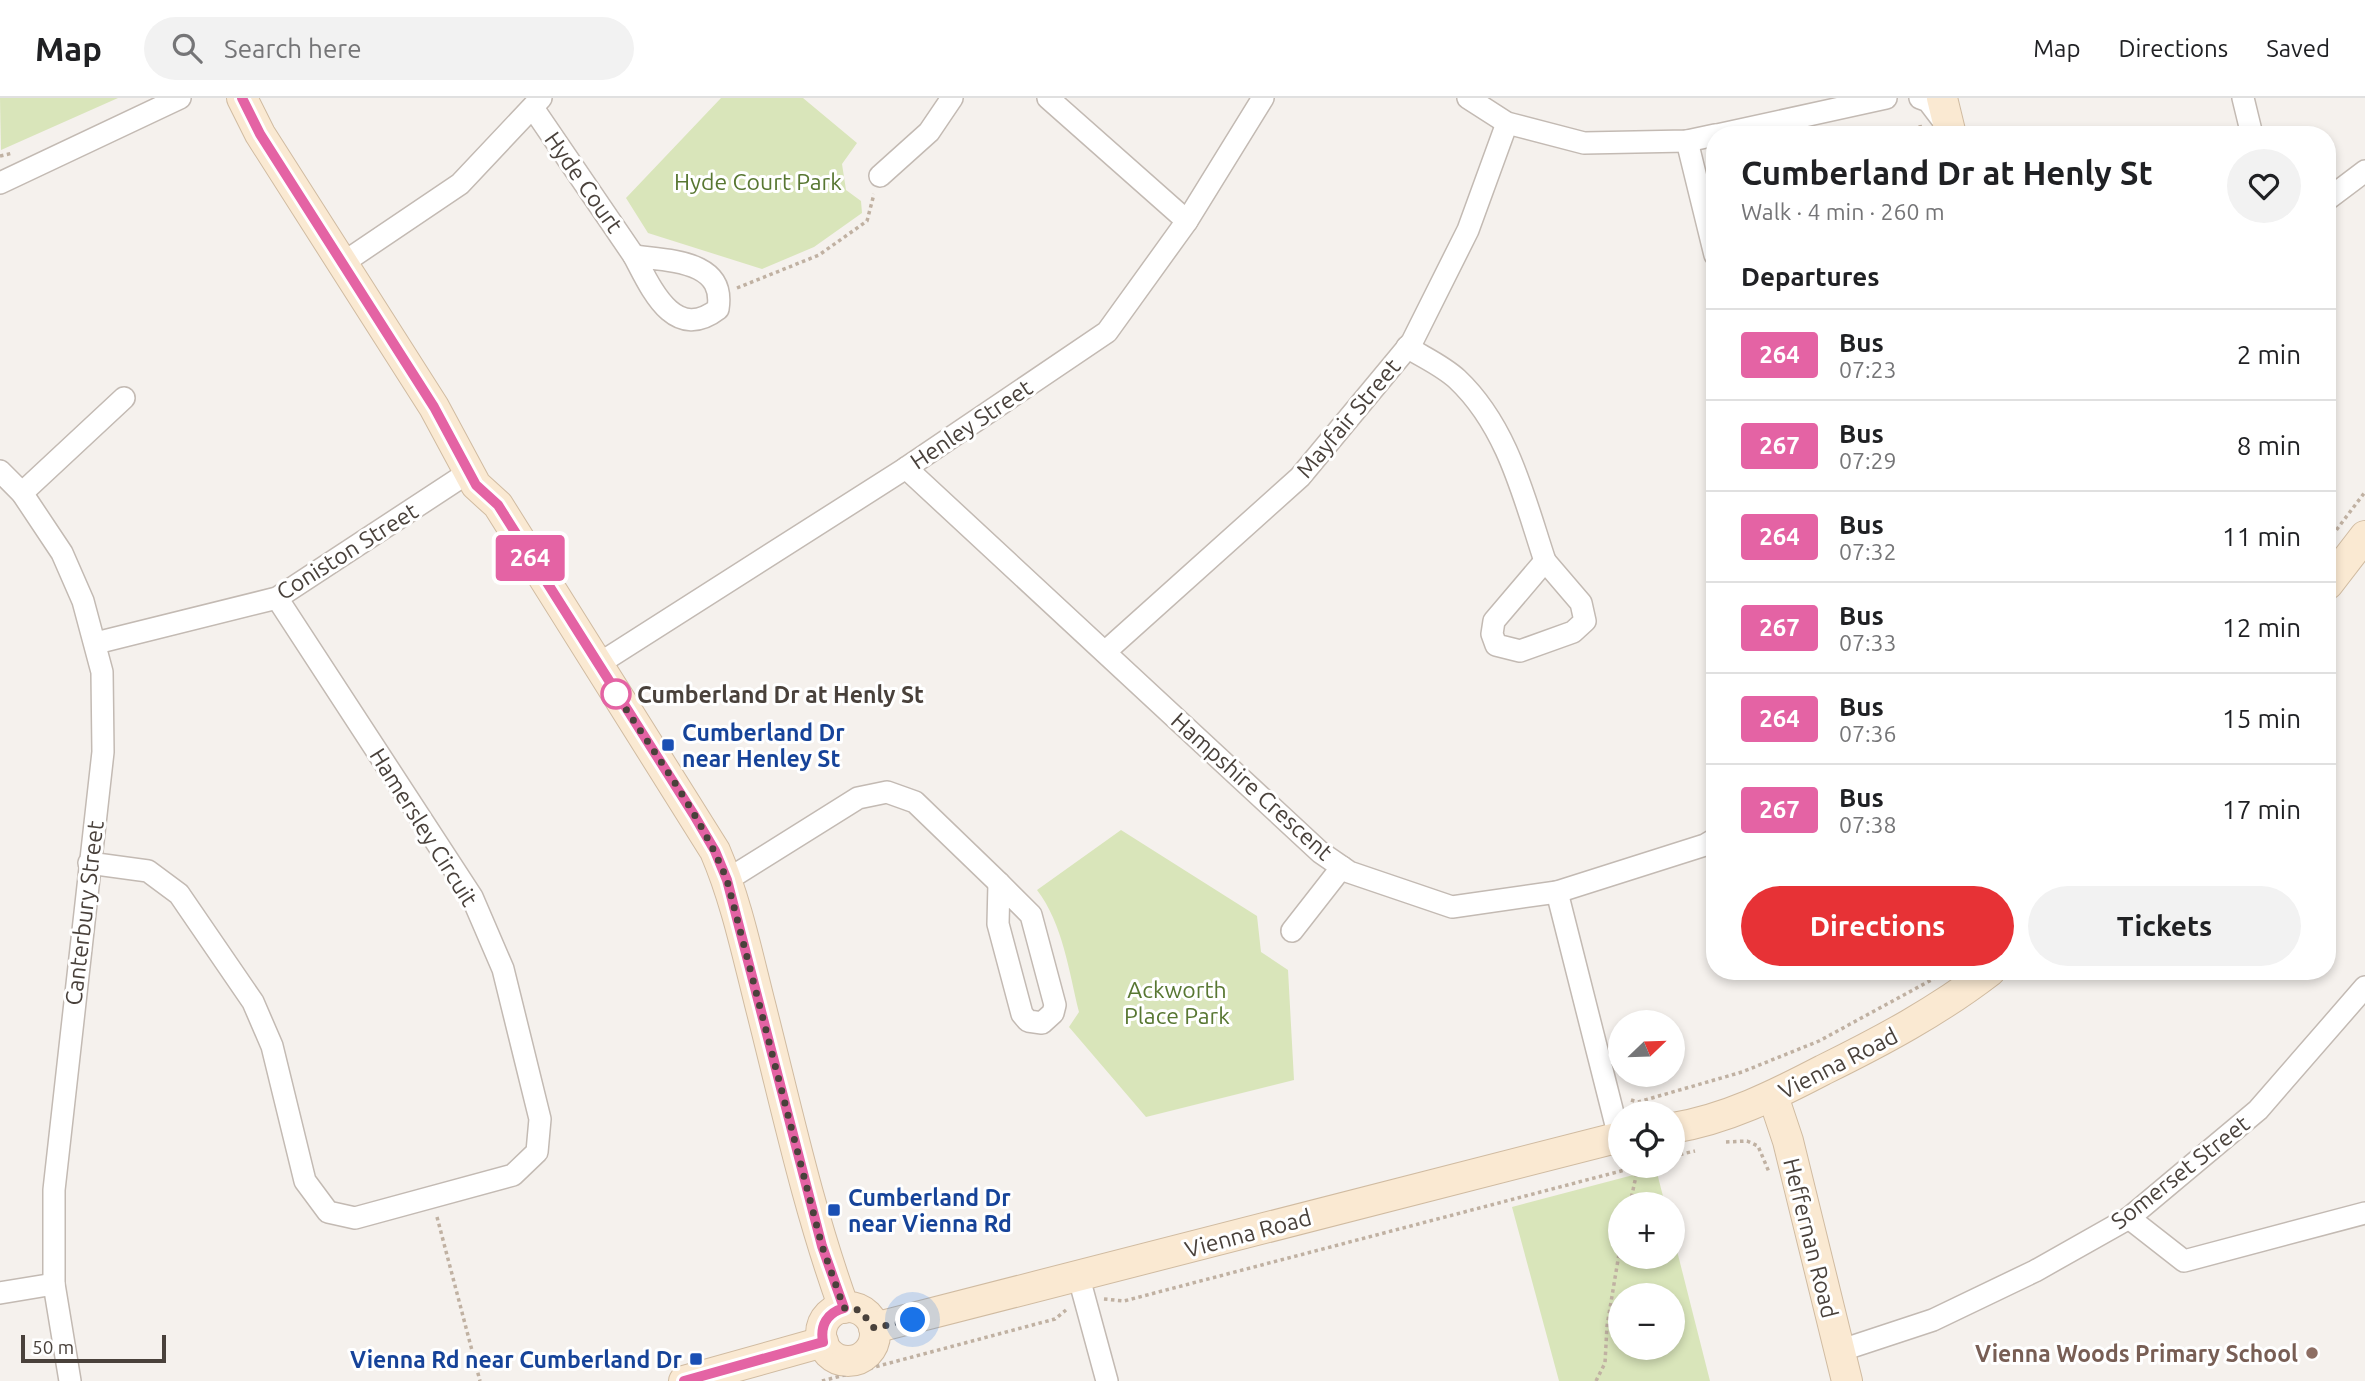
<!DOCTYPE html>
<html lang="en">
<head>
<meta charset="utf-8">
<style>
  body { margin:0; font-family:Ubuntu,sans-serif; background:#f2f2f2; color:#202124; height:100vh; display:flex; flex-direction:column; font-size:26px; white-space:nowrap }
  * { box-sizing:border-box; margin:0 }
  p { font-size:23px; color:#757577 }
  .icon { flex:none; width:38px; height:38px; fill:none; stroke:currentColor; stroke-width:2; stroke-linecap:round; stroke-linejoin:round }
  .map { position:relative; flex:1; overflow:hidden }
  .sheet { position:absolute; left:1706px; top:28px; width:630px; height:854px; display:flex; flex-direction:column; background:#fff; border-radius:28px; box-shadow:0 4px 10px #0003 }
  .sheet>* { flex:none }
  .badge { padding:0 14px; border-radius:5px; font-size:24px; line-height:46px }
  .needle { width:46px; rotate:67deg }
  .fabs { position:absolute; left:1608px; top:912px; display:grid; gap:14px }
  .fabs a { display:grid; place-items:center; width:77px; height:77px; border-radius:50%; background:#fff; box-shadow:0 4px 10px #0003; font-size:35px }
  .scale { position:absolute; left:21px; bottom:18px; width:145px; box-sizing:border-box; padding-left:7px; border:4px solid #49413b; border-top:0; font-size:19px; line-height:24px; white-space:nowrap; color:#49413b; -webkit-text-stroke:5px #fff; paint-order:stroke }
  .you { position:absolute; width:35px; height:35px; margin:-18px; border:5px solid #fff; border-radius:50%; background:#1a73e8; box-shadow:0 0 0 10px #1a73e833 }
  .map>.badge { position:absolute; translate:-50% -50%; box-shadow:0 0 0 4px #fff }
  h2 { padding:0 35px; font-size:26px; line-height:63px }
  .round { display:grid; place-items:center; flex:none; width:74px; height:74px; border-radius:37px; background:#f2f2f2 }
  .headline { display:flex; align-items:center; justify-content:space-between; height:119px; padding:0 35px }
  h1 { font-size:33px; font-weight:700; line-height:52px }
  .action { display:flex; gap:14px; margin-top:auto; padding:14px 35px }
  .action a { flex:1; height:80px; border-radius:42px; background:#e73236; color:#fff; font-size:28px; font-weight:700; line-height:80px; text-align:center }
  .action a+a { background:#f2f2f2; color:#202124 }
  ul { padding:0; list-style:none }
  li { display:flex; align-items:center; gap:21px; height:91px; padding:0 35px; border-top:2px solid #e0e0e0 }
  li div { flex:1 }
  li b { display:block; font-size:26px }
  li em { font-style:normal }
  li .badge { min-width:77px; font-weight:700; text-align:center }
  header { display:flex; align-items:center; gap:42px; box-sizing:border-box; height:98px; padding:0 35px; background:#fff; border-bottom:2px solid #e0e0e0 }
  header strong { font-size:33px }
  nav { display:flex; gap:38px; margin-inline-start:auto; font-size:24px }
  .search { width:490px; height:63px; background:#f2f2f2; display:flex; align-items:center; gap:18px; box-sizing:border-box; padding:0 24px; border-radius:38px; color:#757577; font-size:26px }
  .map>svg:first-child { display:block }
  .green { fill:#d9e5ba; fill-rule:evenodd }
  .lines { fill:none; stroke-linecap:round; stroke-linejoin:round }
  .street-casing { stroke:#c3bab3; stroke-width:24 }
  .secondary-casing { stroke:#d0bba1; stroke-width:32 }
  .path { stroke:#c0b1a2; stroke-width:3.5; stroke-dasharray:3.5 3.5; stroke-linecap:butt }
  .street { stroke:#fff; stroke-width:21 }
  .secondary { stroke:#fae9d2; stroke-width:30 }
  .line-casing { stroke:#fff; stroke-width:16 }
  .line { stroke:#e463a4; stroke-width:10 }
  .walk { stroke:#49413b; stroke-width:7; stroke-dasharray:0 12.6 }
  .stop-dot { fill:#fff; stroke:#e463a4; stroke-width:3.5 }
  .transit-dot { fill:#1a4fb4; stroke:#fff; stroke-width:2.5 }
  .education-dot { fill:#8d6e63; stroke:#fff; stroke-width:2.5 }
  .labels { text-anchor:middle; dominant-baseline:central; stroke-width:6; stroke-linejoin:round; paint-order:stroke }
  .park-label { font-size:23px; fill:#587732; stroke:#fff }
  .street-label { font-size:23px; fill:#49413b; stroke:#fff }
  .stop-label { font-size:23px; font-weight:bold; fill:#49413b; stroke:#fff; text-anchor:start }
  .transit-label { font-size:23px; font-weight:bold; fill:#164399; stroke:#fff; text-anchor:start }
  .education-label { font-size:23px; font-weight:bold; fill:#785e54; stroke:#fff; text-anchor:end }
</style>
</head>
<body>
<header>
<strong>Map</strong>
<div class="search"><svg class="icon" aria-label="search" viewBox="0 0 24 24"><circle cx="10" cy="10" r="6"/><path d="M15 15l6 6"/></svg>Search here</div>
<nav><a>Map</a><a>Directions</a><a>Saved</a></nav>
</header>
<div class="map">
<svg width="2365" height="1283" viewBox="0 0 2365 1283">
  <rect width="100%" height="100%" fill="#f5f1ed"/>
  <g class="green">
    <polygon points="0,0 118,0 1,52"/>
    <polygon points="721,0 803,0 857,45 842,66 846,92 861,103 862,115 814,149 762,171 648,135 626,100"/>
    <path d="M 1121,732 L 1257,818 L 1261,854 L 1288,872 L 1294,982 L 1146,1019 L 1069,929 L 1079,914 C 1069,874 1063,826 1037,792 Z"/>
    <path d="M 1656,1071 L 1665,1106 L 1620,1106 L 1620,1158 L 1673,1158 L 1673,1137 L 1710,1283 L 1559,1283 L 1512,1109 ZM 1673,1197 L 1673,1250 L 1620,1250 L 1620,1197 Z"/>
  </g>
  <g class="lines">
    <defs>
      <g id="street">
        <polyline points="1048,0 1187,123"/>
        <polyline points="1468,0 1507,25 1584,45 1687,43 1715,37"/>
        <polyline points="1920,0 1928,3 1944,24"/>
        <polyline points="2243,0 2252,37"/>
        <polyline points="533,10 634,158"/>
        <polyline points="1717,37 1886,0"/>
        <polyline points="1687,43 1715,157"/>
        <polyline points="880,78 929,34 952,0"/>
        <polyline points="0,85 180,0"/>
        <polyline points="2328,101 2365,73"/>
        <path d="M 634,158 C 669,163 726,162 718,211 C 674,245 651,190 634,158 Z"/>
        <polyline points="343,165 460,86 541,0"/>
        <path d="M 1407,249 C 1423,259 1443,268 1457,281 C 1508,329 1524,400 1545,463"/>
        <polyline points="906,370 1320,754 1349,774 1452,809 1557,794 1705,747 1715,741"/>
        <polyline points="0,373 22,395 62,455 83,503 102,574 103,654 54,1092 54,1186 70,1283"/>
        <polyline points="22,395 124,300"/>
        <polygon points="1545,463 1581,505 1585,523 1573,534 1520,553 1496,547 1492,536 1494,523"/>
        <polyline points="96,545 277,500 469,374"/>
        <polyline points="1105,554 1300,379 1412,244 1468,132 1507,25"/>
        <polyline points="597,567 906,370 1107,234 1187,123 1263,0"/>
        <polyline points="89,765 148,773 179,796 253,904 272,948 305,1083 328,1114 355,1120 513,1077 537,1054 540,1021 503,871 472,799 277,500"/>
        <polyline points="727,782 858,700 887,694 915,704 999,785"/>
        <polygon points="999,785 1031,817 1055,907 1053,915 1042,925 1028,923 1022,916 998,826"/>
        <polyline points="1557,794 1619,1039"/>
        <polyline points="1292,833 1342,769"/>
        <polyline points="2129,1120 2184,1163 2365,1115"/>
        <polyline points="1079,1180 1107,1283"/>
        <polyline points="0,1195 54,1186"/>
        <polyline points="1839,1253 1933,1222 2035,1173 2129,1120 2258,1012 2365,889"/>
      </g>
      <g id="secondary">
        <path d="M 242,0 L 260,36 L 434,309 L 476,387 L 498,407 L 715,753 C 736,802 747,855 760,906 C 786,1008 808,1111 844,1210"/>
        <polyline points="1942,0 1951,37"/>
        <polyline points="2328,486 2365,438"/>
        <polyline points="1773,998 1788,1043 1847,1283"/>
        <path d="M 1673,1030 C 1727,1021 1775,997 1823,972 C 1882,943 1938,913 1990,873"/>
        <circle cx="848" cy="1236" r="27"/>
        <polyline points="874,1230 1620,1039"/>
        <polyline points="684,1283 823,1244"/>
      </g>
    </defs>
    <use href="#street" class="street-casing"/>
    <use href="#secondary" class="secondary-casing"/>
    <g class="path">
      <polyline points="1920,27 1922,37"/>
      <polyline points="0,58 13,55"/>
      <polyline points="737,190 819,157 867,123 874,96"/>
      <polyline points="2328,443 2365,394"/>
      <polyline points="1631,1002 1638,1004 1742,974 1819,943 1935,880"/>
      <polyline points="1726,1044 1747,1043 1758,1048 1769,1074"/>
      <polyline points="1673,1058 1695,1053"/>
      <polyline points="1630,1106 1636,1078 1635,1069"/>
      <polyline points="437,1119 480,1283"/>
      <polyline points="1104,1201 1124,1203 1640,1068"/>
      <polyline points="822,1283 1055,1221 1066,1212"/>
      <polyline points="1596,1283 1605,1265 1607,1228 1620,1150"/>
    </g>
    <use href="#street" class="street"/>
    <use href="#secondary" class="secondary"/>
  </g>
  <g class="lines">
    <defs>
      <path id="line" d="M 242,0 L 260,36 L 434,309 L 476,387 L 498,407 L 694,717 L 715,753 L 727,782 L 822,1148 L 844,1210 C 827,1215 820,1227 823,1244 L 684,1283"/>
    </defs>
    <use href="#line" class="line-casing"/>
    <use href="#line" class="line"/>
    <path class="walk" d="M 616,596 L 611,588 C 651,651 699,713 727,782 L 822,1148 L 844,1210 L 860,1212 L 874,1230 L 913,1222"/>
  </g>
  <circle class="stop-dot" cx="616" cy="596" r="14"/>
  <g class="transit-dot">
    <rect x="661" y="640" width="14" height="14" rx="3.5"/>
    <rect x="827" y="1105" width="14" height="14" rx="3.5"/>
    <rect x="689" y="1254" width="14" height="14" rx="3.5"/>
  </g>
  <circle class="education-dot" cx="2312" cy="1255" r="7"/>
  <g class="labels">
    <g class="park-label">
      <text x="758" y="83">Hyde Court Park</text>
      <text x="1177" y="891">Ackworth<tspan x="1177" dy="26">Place Park</tspan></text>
    </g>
    <g class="street-label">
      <text transform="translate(584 84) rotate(55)">Hyde Court</text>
      <text transform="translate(1348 320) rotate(-50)">Mayfair Street</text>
      <text transform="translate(971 326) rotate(-34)">Henley Street</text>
      <text transform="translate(347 453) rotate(-32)">Coniston Street</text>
      <text transform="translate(1252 688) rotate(42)">Hampshire Crescent</text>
      <text transform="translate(424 729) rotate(58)">Hamersley Circuit</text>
      <text transform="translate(84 815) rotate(-83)">Canterbury Street</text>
      <text transform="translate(1838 965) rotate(-27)">Vienna Road</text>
      <text transform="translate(2180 1074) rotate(-38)">Somerset Street</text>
      <text transform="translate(1248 1135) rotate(-15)">Vienna Road</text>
      <text transform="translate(1811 1140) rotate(76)">Heffernan Road</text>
    </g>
    <g class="stop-label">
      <text x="637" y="596">Cumberland Dr at Henly St</text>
    </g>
    <g class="transit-label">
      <text x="682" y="634">Cumberland Dr<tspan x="682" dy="26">near Henley St</tspan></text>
      <text x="848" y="1099">Cumberland Dr<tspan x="848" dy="26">near Vienna Rd</tspan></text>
      <text x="682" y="1261" text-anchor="end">Vienna Rd near Cumberland Dr</text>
    </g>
    <g class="education-label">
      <text x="2298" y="1255">Vienna Woods Primary School</text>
    </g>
  </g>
</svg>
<div class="fabs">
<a><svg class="needle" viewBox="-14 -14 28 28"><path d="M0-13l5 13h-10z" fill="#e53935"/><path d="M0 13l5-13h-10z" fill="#757577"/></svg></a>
<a><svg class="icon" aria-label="locate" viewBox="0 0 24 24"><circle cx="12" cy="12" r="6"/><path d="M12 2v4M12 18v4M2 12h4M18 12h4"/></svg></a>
<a>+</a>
<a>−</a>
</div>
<div class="scale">50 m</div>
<div class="you" style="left:913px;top:1222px"></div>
<b class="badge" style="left:530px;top:460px;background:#e463a4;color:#fff">264</b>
<section class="sheet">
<div class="headline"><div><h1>Cumberland Dr at Henly St</h1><p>Walk · 4 min · 260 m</p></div><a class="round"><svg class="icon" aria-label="heart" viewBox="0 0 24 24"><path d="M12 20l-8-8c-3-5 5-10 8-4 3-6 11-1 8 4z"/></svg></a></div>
<h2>Departures</h2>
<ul>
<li><span class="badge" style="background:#e463a4;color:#fff">264</span><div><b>Bus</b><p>07:23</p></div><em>2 min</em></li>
<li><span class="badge" style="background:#e463a4;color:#fff">267</span><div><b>Bus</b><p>07:29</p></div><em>8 min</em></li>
<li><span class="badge" style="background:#e463a4;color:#fff">264</span><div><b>Bus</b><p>07:32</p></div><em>11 min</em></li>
<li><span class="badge" style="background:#e463a4;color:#fff">267</span><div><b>Bus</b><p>07:33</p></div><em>12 min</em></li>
<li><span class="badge" style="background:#e463a4;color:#fff">264</span><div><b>Bus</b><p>07:36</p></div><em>15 min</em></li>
<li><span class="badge" style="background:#e463a4;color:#fff">267</span><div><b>Bus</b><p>07:38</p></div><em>17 min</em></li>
</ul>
<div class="action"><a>Directions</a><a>Tickets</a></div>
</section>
</div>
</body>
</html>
